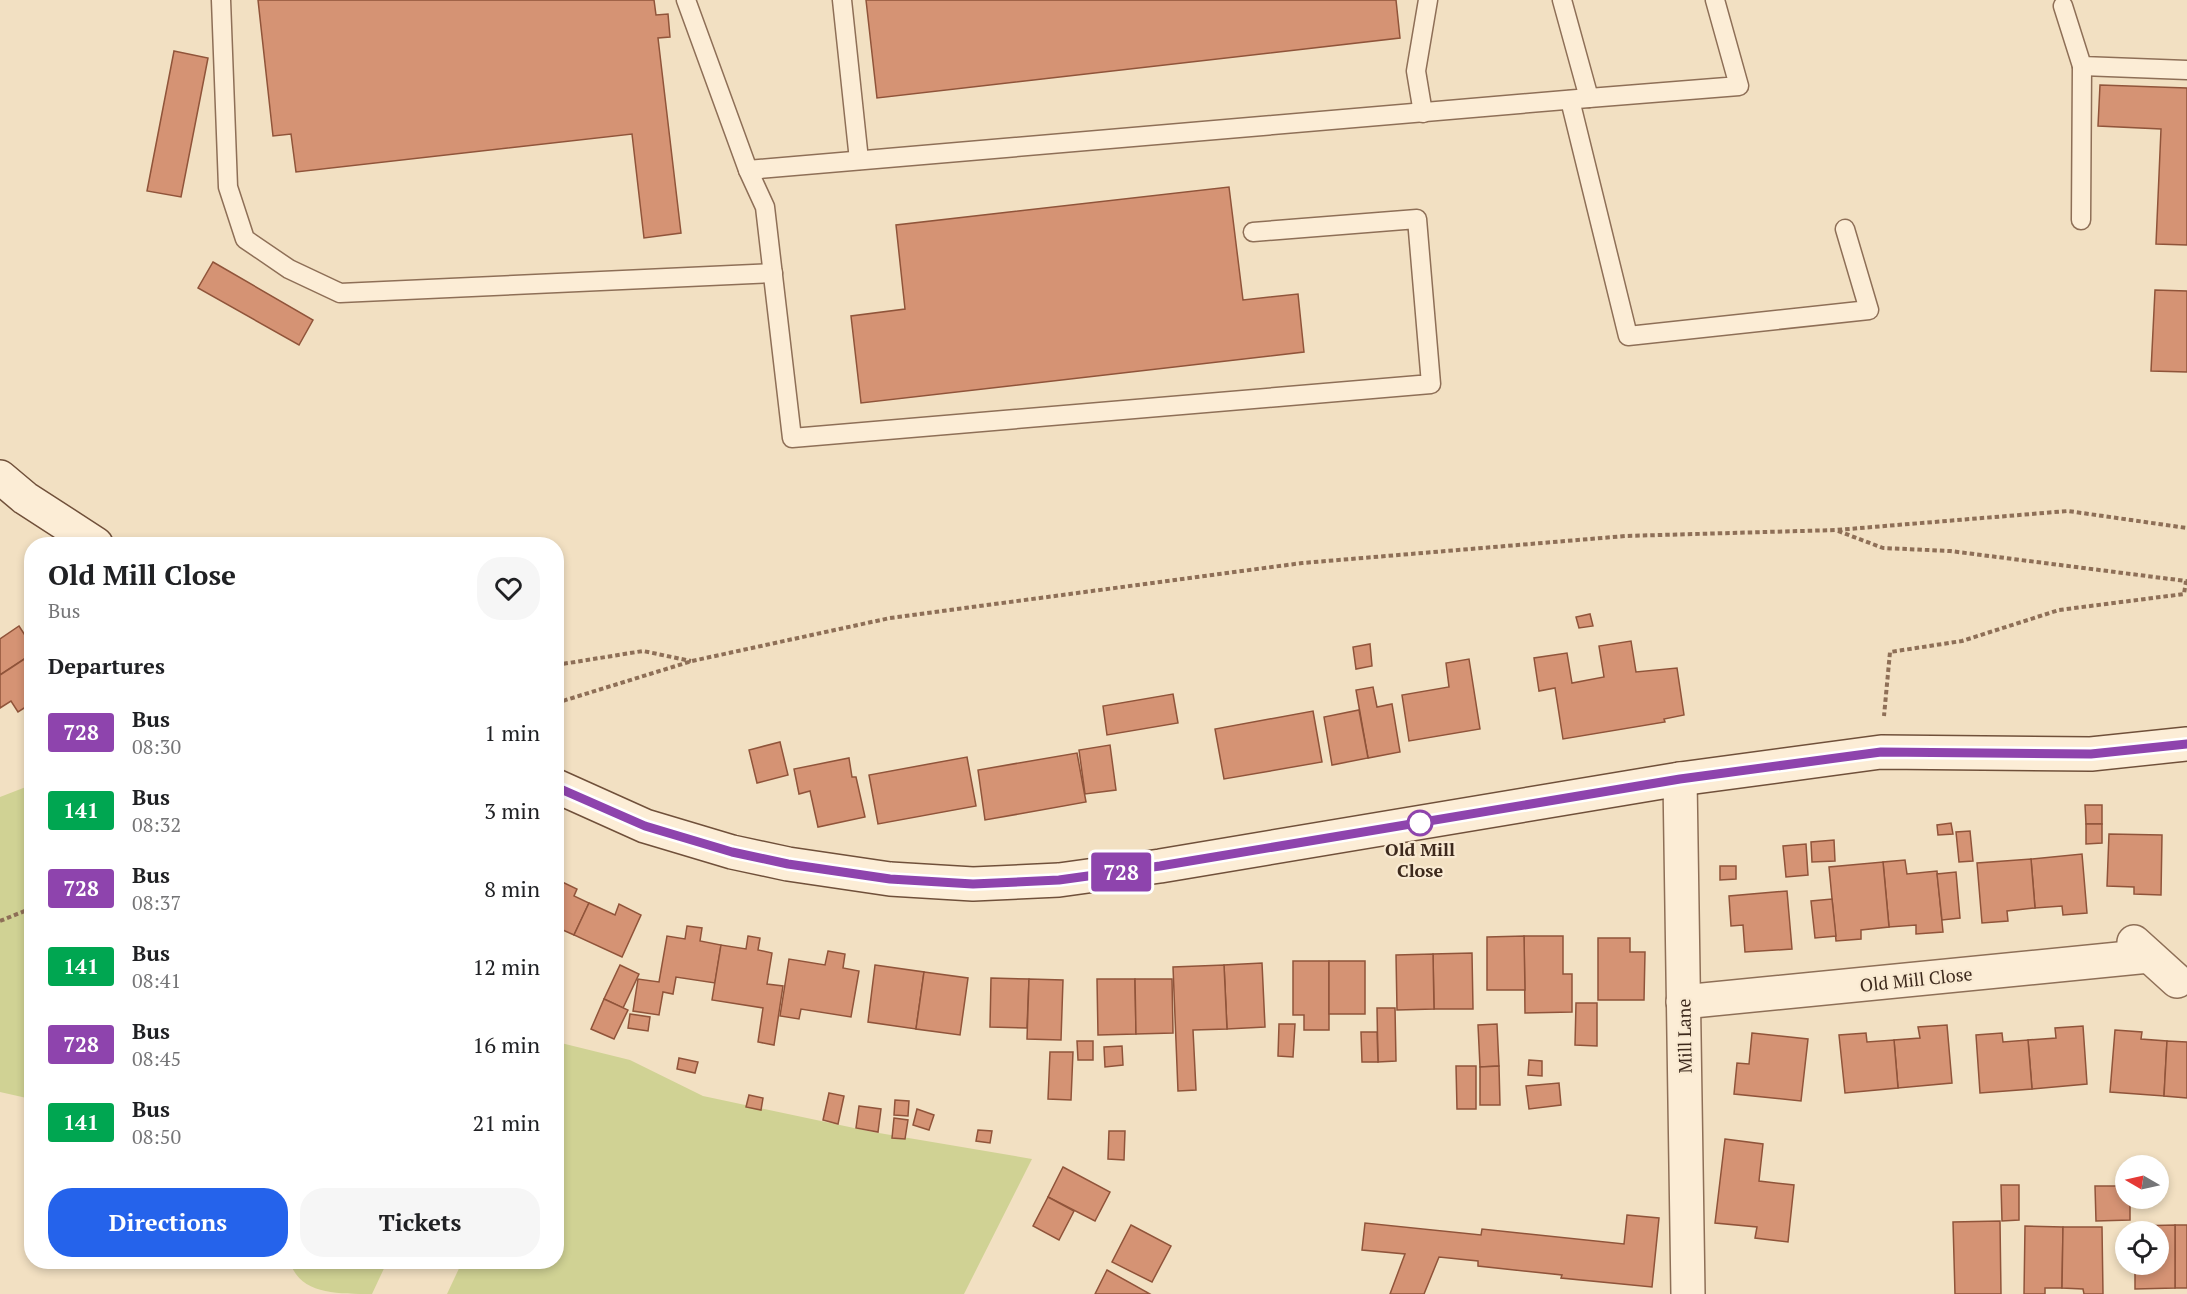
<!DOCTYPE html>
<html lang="en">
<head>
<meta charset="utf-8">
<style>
  body { margin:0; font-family:"PT Serif",serif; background:#f6f6f6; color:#202124; height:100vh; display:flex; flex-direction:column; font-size:22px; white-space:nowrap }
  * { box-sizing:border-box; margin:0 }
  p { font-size:20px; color:#757577 }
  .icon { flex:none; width:33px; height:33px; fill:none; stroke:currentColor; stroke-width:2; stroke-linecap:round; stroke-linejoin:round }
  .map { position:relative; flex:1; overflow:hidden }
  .details { position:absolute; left:24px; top:537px; width:540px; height:732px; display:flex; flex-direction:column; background:#fff; border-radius:24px; box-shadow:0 3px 9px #0003 }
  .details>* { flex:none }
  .badge { padding:0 12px; border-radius:4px; font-size:21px; line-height:39px }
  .needle { width:39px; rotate:279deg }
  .tools { position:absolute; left:2115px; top:1155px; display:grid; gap:12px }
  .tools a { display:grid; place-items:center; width:54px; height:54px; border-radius:50%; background:#fff; box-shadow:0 3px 9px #0003; font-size:30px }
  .map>.badge { position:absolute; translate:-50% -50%; box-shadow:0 0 0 3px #fff }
  h2 { padding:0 24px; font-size:22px; line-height:54px }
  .round { display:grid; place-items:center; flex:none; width:63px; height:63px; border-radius:24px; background:#f6f6f6 }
  .headline { display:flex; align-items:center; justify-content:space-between; height:102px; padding:0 24px }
  h1 { font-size:28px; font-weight:800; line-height:45px }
  .primary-button { display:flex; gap:12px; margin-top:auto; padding:12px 24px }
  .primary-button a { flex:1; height:69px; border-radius:24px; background:#2563eb; color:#fff; font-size:24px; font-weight:800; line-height:69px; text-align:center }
  .primary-button a+a { background:#f6f6f6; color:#202124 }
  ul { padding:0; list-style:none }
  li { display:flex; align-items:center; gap:18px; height:78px; padding:0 24px }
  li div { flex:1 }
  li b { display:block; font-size:22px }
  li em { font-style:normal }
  li .badge { min-width:66px; font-weight:700; text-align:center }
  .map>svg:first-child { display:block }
  .green { fill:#d0d294 }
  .building { fill:#d59374; stroke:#90543a; stroke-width:1.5 }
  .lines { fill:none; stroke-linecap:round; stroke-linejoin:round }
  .lane-casing { stroke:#8e6f57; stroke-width:21 }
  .street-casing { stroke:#8e6f57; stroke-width:36 }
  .secondary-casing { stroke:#70503a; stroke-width:36 }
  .path { stroke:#8e6f57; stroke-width:4; stroke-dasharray:4.5 3; stroke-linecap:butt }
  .lane { stroke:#fcedd6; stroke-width:18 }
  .street { stroke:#fcedd6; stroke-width:33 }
  .secondary { stroke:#fcedd6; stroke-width:33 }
  .line-casing { stroke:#fff; stroke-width:14 }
  .line { stroke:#8e44ad; stroke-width:9 }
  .stop-dot { fill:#fff; stroke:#8e44ad; stroke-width:3 }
  .labels { text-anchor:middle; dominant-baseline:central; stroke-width:4.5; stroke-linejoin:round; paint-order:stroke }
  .stop-label { font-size:18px; font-weight:bold; fill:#3d291c; stroke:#f9ead2 }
  .street-label { font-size:18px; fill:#3d291c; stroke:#f9ead2 }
</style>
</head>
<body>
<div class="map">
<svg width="2187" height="1294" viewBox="0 0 2187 1294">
  <rect width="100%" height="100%" fill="#f2e0c2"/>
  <g class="green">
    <polygon points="31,785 31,1099 0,1092 0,797"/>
    <polygon points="557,1042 630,1060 703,1096 873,1132 1032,1159 964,1294 447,1294 462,1262 556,1262"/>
    <path d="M 290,1262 L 289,1262 L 387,1262 L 372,1294 C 336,1294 300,1294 290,1262 Z"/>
  </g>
  <g class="building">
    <polygon points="258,0 654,0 656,15 668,14 670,37 658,38 681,233 644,238 632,134 296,172 291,134 273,136"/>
    <polygon points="866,0 1396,0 1400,38 877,98"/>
    <polygon points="174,51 208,58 181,197 147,191"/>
    <polygon points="2100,85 2187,88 2187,245 2156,244 2161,129 2098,126"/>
    <polygon points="1229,187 1243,300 1298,294 1304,352 861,403 851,316 905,309 896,225"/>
    <polygon points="213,262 313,320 299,345 198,288"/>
    <polygon points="2155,290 2187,291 2187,372 2151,371"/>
    <polygon points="1590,614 1593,626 1579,628 1576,617"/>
    <polygon points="19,626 32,646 32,654 0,675 0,639"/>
    <polygon points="1631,641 1636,672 1677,668 1684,715 1664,719 1665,722 1563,739 1555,688 1539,691 1534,658 1567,653 1572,683 1604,677 1599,646"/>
    <polygon points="1370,644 1372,666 1356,669 1353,647"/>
    <polygon points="32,654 32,703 18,712 11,701 0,708 0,675"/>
    <polygon points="1469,659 1480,729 1409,741 1402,695 1449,687 1446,663"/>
    <polygon points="1373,687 1377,707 1392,704 1400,752 1368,758 1356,690"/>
    <polygon points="1173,694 1178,723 1107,735 1103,706"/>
    <polygon points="1359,710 1368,758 1332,765 1324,717"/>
    <polygon points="1313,711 1322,762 1224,779 1215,729"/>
    <polygon points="780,742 788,775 757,783 749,750"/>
    <polygon points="1110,745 1116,790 1085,794 1079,750"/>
    <polygon points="1077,753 1086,802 985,820 978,770"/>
    <polygon points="967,757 976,806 878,824 869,775"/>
    <polygon points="849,758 852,777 856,777 865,817 818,827 810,791 799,794 794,769"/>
    <polygon points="2085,805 2102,805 2102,824 2086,824"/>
    <polygon points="1951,823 1953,834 1938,835 1937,825"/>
    <polygon points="2086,824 2102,824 2102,843 2086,844"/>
    <polygon points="1970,831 1973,861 1959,862 1956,832"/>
    <polygon points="2109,834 2162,835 2161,895 2134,894 2134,887 2107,886"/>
    <polygon points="1834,840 1835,861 1812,862 1811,842"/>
    <polygon points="1806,844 1808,875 1786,877 1783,846"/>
    <polygon points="2082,854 2087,913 2063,915 2062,906 2035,908 2031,859"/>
    <polygon points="2031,859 2035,908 2007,911 2008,921 1982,923 1977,863"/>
    <polygon points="1905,860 1907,874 1937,871 1943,932 1916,934 1916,925 1889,927 1883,862"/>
    <polygon points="1883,862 1889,927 1861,930 1861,939 1836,941 1829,867"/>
    <polygon points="1720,866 1736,866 1736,879 1720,880"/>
    <polygon points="1956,872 1960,918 1942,920 1937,874"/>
    <polygon points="556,879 577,889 574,896 589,903 574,935 556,927"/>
    <polygon points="1787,891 1792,949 1745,952 1743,925 1731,926 1729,896"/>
    <polygon points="1832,899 1836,936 1815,938 1811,901"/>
    <polygon points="589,903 615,915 619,904 641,915 622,957 574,935"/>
    <polygon points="687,926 702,928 700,941 721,945 715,983 676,977 673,994 663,992 659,1015 633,1011 638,979 659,982 667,936 685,939"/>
    <polygon points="748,936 760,938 758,950 772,953 767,984 783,986 774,1045 758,1042 763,1008 712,1000 721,945 746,949"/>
    <polygon points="1524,936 1563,936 1563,974 1572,974 1572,1012 1525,1013"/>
    <polygon points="1524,936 1525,990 1487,990 1487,937"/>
    <polygon points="1598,938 1630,938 1630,952 1645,952 1644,1000 1598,1000"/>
    <polygon points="828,951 845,954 843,968 859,971 851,1017 801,1009 799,1019 780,1016 789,959 825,965"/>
    <polygon points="1472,953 1473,1009 1434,1009 1433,954"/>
    <polygon points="1433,954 1434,1009 1397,1010 1396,955"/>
    <polygon points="1293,961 1329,961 1329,1030 1304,1030 1304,1015 1293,1015"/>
    <rect x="1329" y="961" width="36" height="53"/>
    <polygon points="1262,963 1265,1027 1227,1029 1224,965"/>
    <polygon points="620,965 639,974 623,1008 604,999"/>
    <polygon points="875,965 924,972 916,1029 868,1022"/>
    <polygon points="1224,965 1227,1029 1193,1030 1196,1090 1178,1091 1173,967"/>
    <polygon points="924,972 968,978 960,1035 916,1029"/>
    <polygon points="991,978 1029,979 1027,1028 990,1027"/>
    <polygon points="1029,979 1063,980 1061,1040 1027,1039"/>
    <polygon points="1097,979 1135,979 1136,1034 1098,1035"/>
    <polygon points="1135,979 1172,979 1173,1033 1136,1034"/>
    <polygon points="604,999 628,1010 614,1039 591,1029"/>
    <polygon points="1576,1003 1597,1003 1597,1046 1575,1045"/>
    <polygon points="1377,1008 1395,1008 1396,1061 1378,1062"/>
    <polygon points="630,1014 650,1017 648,1031 628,1028"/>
    <polygon points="1279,1024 1295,1024 1293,1057 1278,1056"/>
    <polygon points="1497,1024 1499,1066 1480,1067 1478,1025"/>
    <polygon points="1947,1025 1952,1083 1898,1088 1894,1040 1920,1038 1918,1027"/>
    <polygon points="2083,1026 2087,1084 2032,1089 2028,1040 2056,1038 2055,1028"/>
    <polygon points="2115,1030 2142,1032 2141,1039 2167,1041 2164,1096 2110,1092"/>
    <polygon points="1361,1032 1377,1032 1378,1062 1362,1062"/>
    <polygon points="1752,1033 1808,1039 1801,1101 1734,1094 1737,1063 1749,1064"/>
    <polygon points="1866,1033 1867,1042 1894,1040 1898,1088 1845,1093 1839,1035"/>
    <polygon points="2002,1033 2003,1042 2028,1040 2032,1089 1980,1093 1976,1035"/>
    <polygon points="1077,1041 1093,1041 1093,1060 1078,1060"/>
    <polygon points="2167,1041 2187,1042 2187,1098 2164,1096"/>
    <polygon points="1122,1046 1123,1065 1105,1067 1104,1047"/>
    <polygon points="1050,1052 1073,1052 1071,1100 1048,1099"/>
    <polygon points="679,1058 698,1062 695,1073 677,1069"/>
    <polygon points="1529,1060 1542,1061 1542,1076 1528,1075"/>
    <polygon points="1456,1066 1476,1066 1476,1109 1457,1109"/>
    <polygon points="1499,1066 1500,1105 1480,1105 1480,1067"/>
    <polygon points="1559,1083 1561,1105 1529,1109 1526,1086"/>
    <polygon points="829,1093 844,1096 838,1124 823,1120"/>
    <polygon points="749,1095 763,1098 761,1110 746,1107"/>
    <polygon points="895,1100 909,1101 908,1116 894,1115"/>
    <polygon points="859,1106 881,1109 878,1132 856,1128"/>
    <polygon points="917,1109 934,1115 929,1130 913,1125"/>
    <polygon points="894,1118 908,1120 905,1139 892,1138"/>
    <polygon points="978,1130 992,1131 990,1143 976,1141"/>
    <polygon points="1109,1131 1125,1131 1124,1160 1108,1159"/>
    <polygon points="1725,1139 1763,1144 1759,1181 1794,1185 1788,1242 1755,1238 1757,1227 1715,1223"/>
    <polygon points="1063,1167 1110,1192 1095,1221 1048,1197"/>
    <polygon points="2001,1185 2019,1185 2019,1220 2002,1221"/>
    <polygon points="2095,1186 2126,1186 2126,1198 2130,1198 2130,1220 2096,1221"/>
    <polygon points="1048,1197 1074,1211 1059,1240 1033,1226"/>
    <polygon points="1627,1215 1659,1218 1652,1287 1561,1278 1562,1275 1478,1266 1478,1261 1439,1257 1424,1294 1390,1294 1405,1254 1362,1250 1365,1223 1481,1235 1482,1229 1624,1244"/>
    <polygon points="2000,1221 2001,1294 1955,1294 1953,1222"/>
    <polygon points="1131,1225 1171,1246 1152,1282 1112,1262"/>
    <rect x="2175" y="1225" width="12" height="63"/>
    <polygon points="2175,1225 2175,1288 2135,1289 2135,1264 2158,1264 2158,1232 2135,1232 2135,1226"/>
    <polygon points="2025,1226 2063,1227 2062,1288 2045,1288 2045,1294 2024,1294"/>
    <polygon points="2063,1227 2102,1227 2103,1294 2084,1294 2083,1289 2062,1288"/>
    <polygon points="1107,1270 1150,1294 1095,1294"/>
  </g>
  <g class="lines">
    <defs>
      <g id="lane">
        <polyline points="221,0 228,187 245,239 289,269 340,293 773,273"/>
        <polyline points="686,0 748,170 765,207 792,438 1431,384 1417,219 1253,232"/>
        <polyline points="842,0 859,160"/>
        <polyline points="2063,6 2082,66 2187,70"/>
        <polyline points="1589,98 1739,86 1715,0"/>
        <polyline points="1570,100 1628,336 1869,310 1845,229"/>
        <polyline points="1423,113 1416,71 1428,0"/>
        <polyline points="748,170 1589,98 1562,0"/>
        <polyline points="2081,220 2082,66"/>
      </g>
      <g id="street">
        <polyline points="1680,779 1688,1294"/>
        <polyline points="2134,942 2177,981"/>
        <polyline points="1683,1002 2149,956"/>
      </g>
      <g id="secondary">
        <polyline points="0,477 25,498 96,544"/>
        <polyline points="556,786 645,826 732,852 788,864 890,879 973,884 1059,880 1160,866 1680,779 1881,752 2091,754 2187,744"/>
      </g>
    </defs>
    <use href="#lane" class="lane-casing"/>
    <use href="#street" class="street-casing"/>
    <use href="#secondary" class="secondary-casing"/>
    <g class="path">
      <polyline points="1838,531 1883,548 1950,551 2186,581 2184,594 2059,610 1962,641 1890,652 1884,716"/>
      <polyline points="556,665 643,651 691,661"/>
      <polyline points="556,703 692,661 890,618 1302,563 1625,536 1836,530 2068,511 2187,528"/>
      <polyline points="0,921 32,908"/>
    </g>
    <use href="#lane" class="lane"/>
    <use href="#street" class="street"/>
    <use href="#secondary" class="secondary"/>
  </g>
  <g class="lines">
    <defs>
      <polyline id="line" points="556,787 645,826 732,852 788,864 890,879 973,884 1059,880 1160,866 1680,779 1881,752 2091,754 2187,744"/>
    </defs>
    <use href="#line" class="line-casing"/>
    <use href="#line" class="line"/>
  </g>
  <circle class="stop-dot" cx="1420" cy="823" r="12"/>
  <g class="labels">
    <g class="stop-label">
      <text x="1420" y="849">Old Mill<tspan x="1420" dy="21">Close</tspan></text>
    </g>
    <g class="street-label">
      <text transform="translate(1916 979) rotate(-6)">Old Mill Close</text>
      <text transform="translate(1684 1036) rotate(-91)">Mill Lane</text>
    </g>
  </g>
</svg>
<div class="tools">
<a><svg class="needle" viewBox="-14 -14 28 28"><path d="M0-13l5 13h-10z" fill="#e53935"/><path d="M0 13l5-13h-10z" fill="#757577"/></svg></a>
<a><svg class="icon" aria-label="locate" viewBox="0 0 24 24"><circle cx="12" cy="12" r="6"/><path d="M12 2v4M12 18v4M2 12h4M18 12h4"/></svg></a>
</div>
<b class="badge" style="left:1121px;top:872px;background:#8e44ad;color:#fff">728</b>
<section class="details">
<div class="headline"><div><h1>Old Mill Close</h1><p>Bus</p></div><a class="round"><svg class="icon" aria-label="heart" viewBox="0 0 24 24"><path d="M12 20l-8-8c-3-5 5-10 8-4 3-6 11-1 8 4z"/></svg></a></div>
<h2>Departures</h2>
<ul>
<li><span class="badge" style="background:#8e44ad;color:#fff">728</span><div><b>Bus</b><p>08:30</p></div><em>1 min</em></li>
<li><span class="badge" style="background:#00a651;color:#fff">141</span><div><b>Bus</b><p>08:32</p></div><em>3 min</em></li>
<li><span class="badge" style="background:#8e44ad;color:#fff">728</span><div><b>Bus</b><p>08:37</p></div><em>8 min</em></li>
<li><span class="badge" style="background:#00a651;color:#fff">141</span><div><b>Bus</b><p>08:41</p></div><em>12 min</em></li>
<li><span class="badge" style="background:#8e44ad;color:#fff">728</span><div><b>Bus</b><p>08:45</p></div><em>16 min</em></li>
<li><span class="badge" style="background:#00a651;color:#fff">141</span><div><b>Bus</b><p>08:50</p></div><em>21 min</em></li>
</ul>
<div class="primary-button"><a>Directions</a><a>Tickets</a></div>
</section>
</div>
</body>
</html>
